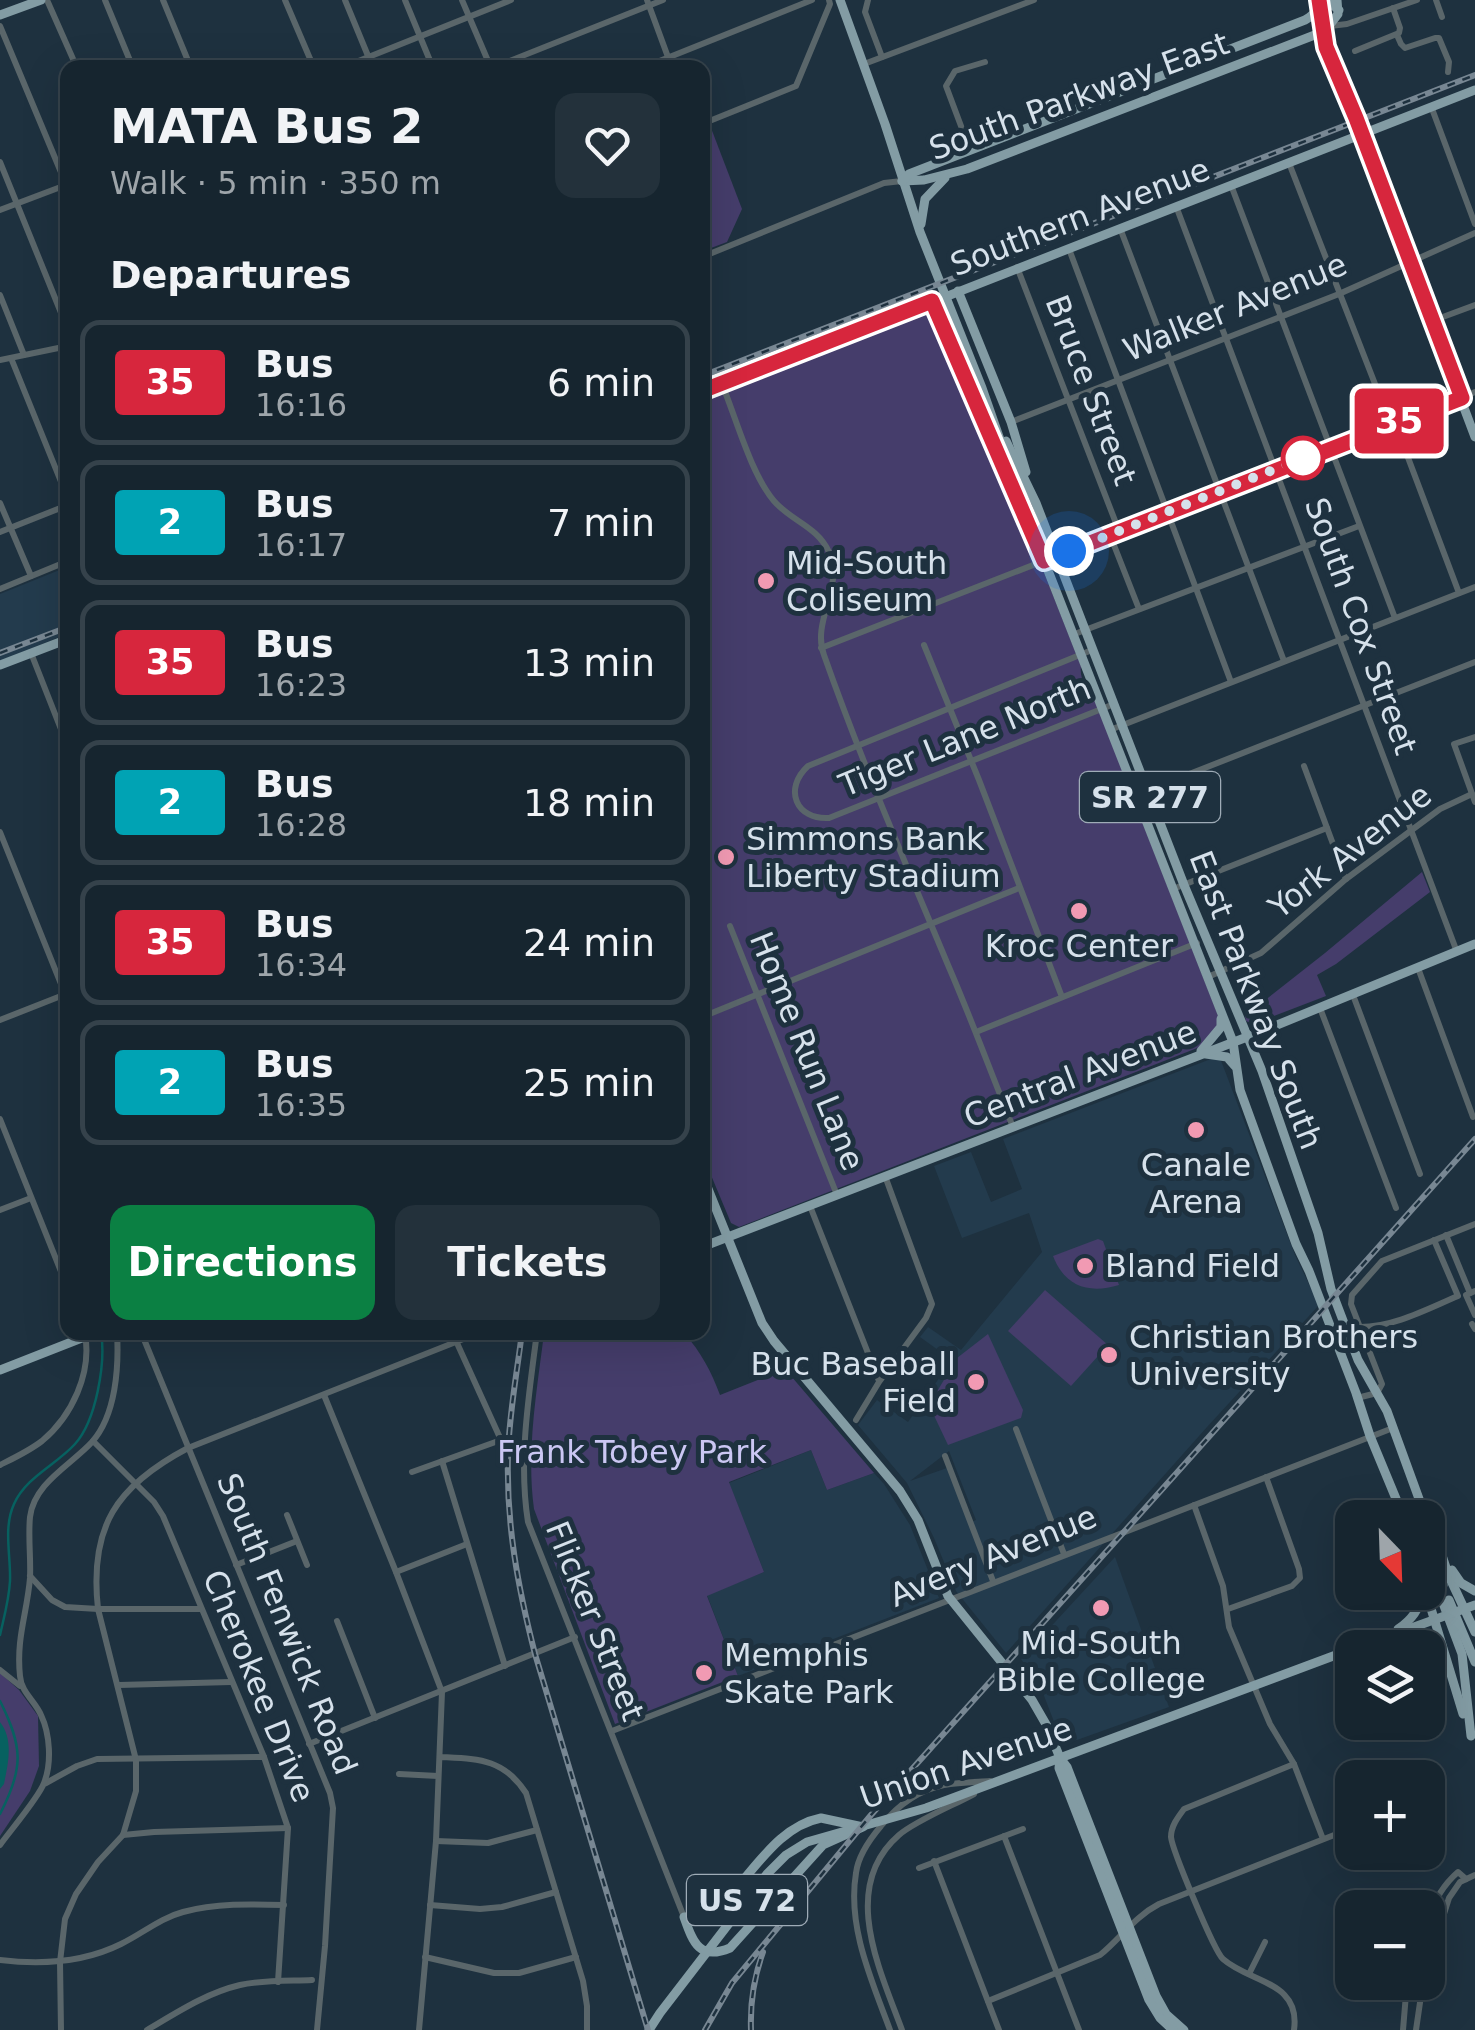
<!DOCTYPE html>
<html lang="en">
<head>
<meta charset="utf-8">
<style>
  body { margin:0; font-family:"DejaVu Sans",sans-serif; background:#23313b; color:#f1f3f6; height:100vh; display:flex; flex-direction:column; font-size:38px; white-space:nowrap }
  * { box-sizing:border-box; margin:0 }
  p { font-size:32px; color:#9ea5aa }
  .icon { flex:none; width:55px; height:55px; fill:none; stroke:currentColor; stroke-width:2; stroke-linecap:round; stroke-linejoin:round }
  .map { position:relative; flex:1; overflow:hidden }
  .details { position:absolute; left:60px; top:60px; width:650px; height:1280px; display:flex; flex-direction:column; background:#16252f; border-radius:20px; box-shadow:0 10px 40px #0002,0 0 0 2px #35424b }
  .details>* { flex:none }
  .badge { padding:0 20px; border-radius:8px; font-size:35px; line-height:65px }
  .needle { width:65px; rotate:157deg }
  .tools { position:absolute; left:1335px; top:1500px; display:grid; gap:20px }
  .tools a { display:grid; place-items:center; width:110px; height:110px; border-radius:20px; background:#16252f; box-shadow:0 10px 40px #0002,0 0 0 2px #35424b; font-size:50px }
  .you { position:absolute; width:50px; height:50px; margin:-25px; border:8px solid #fff; border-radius:50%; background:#1a73e8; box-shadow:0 0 0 15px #1a73e833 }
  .map>.badge { position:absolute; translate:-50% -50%; box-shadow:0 0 0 5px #fff }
  h2 { padding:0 50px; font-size:38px; line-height:90px }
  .round { display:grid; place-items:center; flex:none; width:105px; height:105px; border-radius:20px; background:#23313b }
  .head { display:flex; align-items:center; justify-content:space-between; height:170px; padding:0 50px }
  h1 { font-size:48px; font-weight:700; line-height:75px }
  .button { display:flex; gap:20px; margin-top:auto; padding:20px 50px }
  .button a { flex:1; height:115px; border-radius:20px; background:#0b8043; color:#fff; font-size:40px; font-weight:700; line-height:115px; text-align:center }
  .button a+a { background:#23313b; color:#f1f3f6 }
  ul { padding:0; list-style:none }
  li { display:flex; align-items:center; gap:30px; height:125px; margin:0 20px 15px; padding:0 30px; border:5px solid #35424b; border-radius:20px }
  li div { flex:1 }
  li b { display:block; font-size:38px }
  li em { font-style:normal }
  li .badge { min-width:110px; font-weight:700; text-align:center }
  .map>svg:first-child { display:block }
  .built { fill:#233b4d; fill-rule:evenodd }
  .green { fill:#453d6b }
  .water { fill:#076160 }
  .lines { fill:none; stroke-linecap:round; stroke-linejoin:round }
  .stream { stroke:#076160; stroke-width:2.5 }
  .minor { stroke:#5a666a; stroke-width:6 }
  .major { stroke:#839ca4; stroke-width:9 }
  .rail-casing { stroke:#788793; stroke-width:6 }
  .rail { stroke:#1e313f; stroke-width:2.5; stroke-dasharray:8; stroke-linecap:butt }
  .line-casing { stroke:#fff; stroke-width:22 }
  .line { stroke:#d7263d; stroke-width:15 }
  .walk { stroke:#d6e1eb; stroke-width:10; stroke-dasharray:0 18 }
  .stop-dot { fill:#fff; stroke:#d7263d; stroke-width:5 }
  .poi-dot { fill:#f19ab3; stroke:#1e313f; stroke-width:4 }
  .labels { text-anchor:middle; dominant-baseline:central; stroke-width:10; stroke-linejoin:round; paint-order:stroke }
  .shield { fill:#1e313f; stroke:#9facb7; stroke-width:2.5 }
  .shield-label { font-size:30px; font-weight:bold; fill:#d6e1eb }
  .street-label { font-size:32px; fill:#d6e1eb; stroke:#1e313f }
  .poi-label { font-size:32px; fill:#d6e1eb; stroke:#1e313f; text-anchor:start }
  .park-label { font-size:32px; fill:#cbc7f3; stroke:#1e313f }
</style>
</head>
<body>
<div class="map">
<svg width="1475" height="2030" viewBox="0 0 1475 2030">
  <rect width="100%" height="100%" fill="#1e313f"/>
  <g class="built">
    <polygon points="67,567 67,634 0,661 0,594"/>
    <path d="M 1216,1057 L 1220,1058 L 1295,1255 L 1319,1305 L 1207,1427 L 1006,1653 L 956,1591 L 934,1538 L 907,1483 L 858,1425 L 877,1400 L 908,1422 L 952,1360 L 920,1337 L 928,1327 L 961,1350 L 1042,1252 L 1029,1213 L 962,1238 L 934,1166 L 971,1152 L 991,1202 L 1022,1189 L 1003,1139 ZM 949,1451 L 976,1520 L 969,1523 L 947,1468 L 910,1481 Z"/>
    <polygon points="811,1450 827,1490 874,1473 884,1484 910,1525 939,1598 738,1676 707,1595 764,1572 729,1483"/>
    <polygon points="1115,1557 1169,1707 1063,1745 1041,1688 1021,1659"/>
  </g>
  <g class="green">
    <polygon points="711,128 742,209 727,242 703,251 703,131"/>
    <path d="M 926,310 L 932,325 L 939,325 L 1037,564 L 1043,570 L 1081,666 C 1079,677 1087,694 1095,701 L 1221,1023 L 1205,1045 L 739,1227 L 731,1223 L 703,1156 L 703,416 L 715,392 Z"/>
    <polygon points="1422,872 1430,892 1336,964 1317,975 1326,996 1253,1024 1246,1021 1245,1016 1325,953"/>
    <path d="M 1098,1239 L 1103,1241 L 1119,1285 C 1089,1294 1065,1287 1053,1256 Z"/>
    <polygon points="1045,1290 1108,1345 1071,1386 1008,1331"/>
    <path d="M 544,1333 L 684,1333 C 701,1352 711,1371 720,1395 L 785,1369 L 874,1473 L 827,1490 L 811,1450 L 729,1482 L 764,1572 L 707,1596 L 738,1676 L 615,1724 L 534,1509 C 526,1450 537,1391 544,1333 Z"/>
    <polygon points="988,1334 1023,1410 1021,1418 948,1445 929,1405 957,1358"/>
    <polygon points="0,1673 19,1690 38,1716 39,1766 30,1791 0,1836"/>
  </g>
  <path class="water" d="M 0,1722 C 14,1740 8,1763 4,1784 L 0,1789 Z"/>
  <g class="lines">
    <g class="stream">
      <path d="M 0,1635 C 4,1617 9,1600 10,1581 C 11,1556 3,1528 14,1504 C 26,1477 56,1465 75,1444 C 96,1421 106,1363 101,1332"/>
      <path d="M 0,1701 C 23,1747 24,1768 0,1814"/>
    </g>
    <g class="minor">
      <polyline points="47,0 77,68"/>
      <polyline points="105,0 133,68"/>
      <polyline points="163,0 191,68"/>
      <polyline points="285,0 314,68"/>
      <polyline points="345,0 373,68"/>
      <polyline points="405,0 433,68"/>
      <polyline points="462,0 491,68"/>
      <polyline points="647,0 672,68"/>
      <polyline points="868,0 865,12 882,57"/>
      <polyline points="1436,0 1442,17"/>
      <polyline points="0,26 68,189"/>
      <polyline points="1330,26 1347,24 1417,0"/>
      <polyline points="1397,35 1401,44 1405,48 1435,38 1439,38 1449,62 1448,72"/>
      <polyline points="1355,51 1399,33 1400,28 1393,8"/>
      <polyline points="864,64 1034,0"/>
      <polyline points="341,68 511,0"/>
      <polyline points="492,68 663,0"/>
      <polyline points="642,68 812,0"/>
      <polyline points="1431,106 1475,224"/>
      <polyline points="702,124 796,86 830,4 829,0"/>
      <polyline points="970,150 946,86 955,71 985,62"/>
      <polyline points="0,162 68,330"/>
      <polyline points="1289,163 1391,425 1398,431 1459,593"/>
      <polyline points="1231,185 1395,618"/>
      <polyline points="1176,206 1457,952"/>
      <polyline points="0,210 66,185"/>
      <polyline points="1120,228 1284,661"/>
      <polyline points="1069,249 1231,682"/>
      <polyline points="702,257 884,183 902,181"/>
      <polyline points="1017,267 1119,531"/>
      <polyline points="0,295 24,355"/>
      <polyline points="1432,321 1475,305"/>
      <polyline points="11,358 68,499"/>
      <polyline points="0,360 68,346"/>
      <path d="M 722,384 C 736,418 751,474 774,501 C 791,521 817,526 829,552 C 845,586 811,621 824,655 C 861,760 905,862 948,965 C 971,1018 991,1073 1013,1127"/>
      <polyline points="1011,422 1339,294 1475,233"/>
      <polyline points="0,503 31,576"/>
      <polyline points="0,532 68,505"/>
      <polyline points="1110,535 1139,609"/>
      <polyline points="0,589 68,561"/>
      <polyline points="1072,635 1359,526"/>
      <polyline points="924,645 979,780 1062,997"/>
      <polyline points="821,648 1475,392"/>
      <path d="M 1092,650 L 808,766 C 783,789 796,820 829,818 L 1114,704"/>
      <polyline points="31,653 68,747"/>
      <polyline points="1110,730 1475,587"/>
      <polyline points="1475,737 1454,744 1475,802"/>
      <polyline points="1304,766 1346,879"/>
      <polyline points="1146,791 1475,662"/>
      <polyline points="0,832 65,994"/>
      <polyline points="1173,889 1327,828"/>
      <polyline points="730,926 837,1195"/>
      <polyline points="1418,968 1473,1117"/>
      <polyline points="1208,977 1261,953 1346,879 1440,809 1472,794"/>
      <polyline points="1353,995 1420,1174"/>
      <polyline points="1320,1008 1396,1208"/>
      <polyline points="702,1017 1019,888"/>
      <polyline points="0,1020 66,994"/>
      <polyline points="976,1032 1197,943"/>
      <polyline points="0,1119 68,1289"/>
      <polyline points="810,1206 879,1381"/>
      <polyline points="0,1210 31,1198"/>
      <polyline points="1446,1235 1470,1293"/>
      <polyline points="1475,1291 1466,1295 1475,1315"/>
      <polyline points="1472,1324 1475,1329"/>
      <path d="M 1360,1327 C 1394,1327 1427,1309 1458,1296 L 1434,1240"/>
      <polyline points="141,1332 330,1793 333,1808 325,1946 317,2030"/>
      <path d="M 537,1332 C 529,1395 518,1460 528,1522 L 684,1917"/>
      <polyline points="324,1395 396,1572 442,1692 436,1841 419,2030"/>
      <polyline points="1357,1398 1377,1393 1382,1384 1351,1304 1352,1295 1382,1261 1475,1224"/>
      <polyline points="856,1420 879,1382 926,1318 932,1304 885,1176"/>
      <polyline points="1016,1429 1064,1554"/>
      <polyline points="93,1441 154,1502 163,1516 264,1757 288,1828 278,1982"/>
      <polyline points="945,1456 993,1581"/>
      <polyline points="442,1461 505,1666"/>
      <path d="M 0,1465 C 14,1458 29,1451 42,1441 C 72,1416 92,1373 85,1334"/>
      <polyline points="412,1472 501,1440 452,1332"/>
      <polyline points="1194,1505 1223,1586 1229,1627 1270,1724 1294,1764 1323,1839"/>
      <polyline points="287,1515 307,1565"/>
      <polyline points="236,1565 297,1541"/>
      <polyline points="396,1572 467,1544"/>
      <polyline points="30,1576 52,1600 65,1607 98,1609 201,1609"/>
      <polyline points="1228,1609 1292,1586 1300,1578 1299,1569 1266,1477"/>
      <polyline points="337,1621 375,1718"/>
      <polyline points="0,1670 20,1686"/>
      <polyline points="119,1685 231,1682"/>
      <polyline points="612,1731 1393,1428"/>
      <polyline points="309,1744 575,1637"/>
      <path d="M 440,1757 C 478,1759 503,1758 526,1793 L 583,1981 L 587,2006 L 587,2030"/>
      <polyline points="399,1774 438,1776"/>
      <polyline points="46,1783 77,1766 97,1759 264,1757"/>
      <polyline points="123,1835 154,1832 288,1828"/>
      <polyline points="1004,1836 1079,2030"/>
      <polyline points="436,1841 488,1843 537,1830"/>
      <path d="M 0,1845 C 10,1831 39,1797 44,1783 C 52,1763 50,1734 41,1715 C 35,1701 21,1692 20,1676 C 16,1638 27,1614 30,1578 C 31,1558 28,1537 30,1517 C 34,1483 71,1465 92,1442 C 116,1415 119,1367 117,1332"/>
      <polyline points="934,1861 999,2030"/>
      <polyline points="919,1868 1023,1829"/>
      <polyline points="430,1905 480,1909 502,1907 556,1892"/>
      <path d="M 1428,1919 C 1434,1901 1443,1885 1458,1872 L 1466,1879"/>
      <polyline points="425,1957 494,1973 519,1973 576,1957"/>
      <path d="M 0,1960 C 42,1965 83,1963 121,1944 C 142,1934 160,1918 183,1912 C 215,1903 251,1904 284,1905"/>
      <polyline points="1428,1964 1449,1898 1460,1882 1475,1875"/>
      <polyline points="1249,1974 1265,1942"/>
      <path d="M 988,2001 L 1100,1955 C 1121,1938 1134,1917 1159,1904 L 1352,1828"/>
      <path d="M 61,2030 L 60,1962 L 65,1919 L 76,1894 L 98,1862 L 123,1835 L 136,1791 L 136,1760 L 98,1609 C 89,1527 116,1486 188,1448 L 481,1332"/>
      <path d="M 147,2030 C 176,2013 206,1993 240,1985 C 263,1980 288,1981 312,1980"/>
      <path d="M 890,2030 C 872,1981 847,1927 856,1873 C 858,1856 870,1839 881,1826 C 897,1806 919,1790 944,1785 C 959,1782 975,1782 990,1781"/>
      <path d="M 902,2030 C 880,1970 839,1887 899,1835 C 915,1821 954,1805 974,1794"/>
      <path d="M 1294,2030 C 1301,1981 1250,1983 1223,1959 C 1214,1951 1172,1849 1171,1837 C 1171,1826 1178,1817 1184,1809 L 1294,1764"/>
      <polyline points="1403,2030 1407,1982"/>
      <polyline points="1416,2030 1423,1982"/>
    </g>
    <g class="major">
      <polyline points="840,0 885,124 920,232 982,388 1027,517 1233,1042 1240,1090 1296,1244 1309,1271 1356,1393 1370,1436 1404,1518"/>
      <polyline points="1319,0 1326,47 1355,118 1475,437"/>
      <polyline points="0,15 41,0"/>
      <polyline points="902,181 924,180 967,169 1325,31 1338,14 1337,0"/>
      <path d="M 902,181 L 909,174 L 1305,20 C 1314,15 1322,4 1331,4 L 1339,10"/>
      <polyline points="921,224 925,199 945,178"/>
      <polyline points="958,291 1011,422 1026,472"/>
      <polyline points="932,301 1008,478"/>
      <polyline points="702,392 1475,90"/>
      <polyline points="1006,441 1036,503 1184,885 1262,1071 1318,1233 1331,1289 1358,1360 1387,1411 1426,1518"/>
      <polyline points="0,665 68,639"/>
      <polyline points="1201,1051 1221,1027 1221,1019"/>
      <polyline points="1206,1054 1227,1057 1235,1066"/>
      <polyline points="702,1174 762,1323 774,1341 900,1491 918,1520 948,1596 1032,1700 1047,1726 1060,1758 1067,1767 1156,1996 1166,2014 1184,2030"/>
      <polyline points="702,1247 1260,1032 1475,944"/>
      <polyline points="0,1370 97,1332"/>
      <polyline points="1428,1523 1443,1585"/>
      <polyline points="1438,1543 1448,1574 1475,1632"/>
      <polyline points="1428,1563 1462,1654 1471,1736"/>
      <polyline points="1452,1570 1461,1583 1475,1591"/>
      <polyline points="1426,1592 1463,1714"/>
      <polyline points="1449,1600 1475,1662"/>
      <path d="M 1398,1629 C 1412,1620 1420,1609 1423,1592"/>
      <path d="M 1395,1634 C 1415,1635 1430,1639 1443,1655"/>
      <polyline points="1356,1648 1475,1605"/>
      <polyline points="1060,1758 1059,1768 1149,2000 1160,2018 1173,2030"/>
      <path d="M 821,1818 L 863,1827 L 823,1845 L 730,1948 C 699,1961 693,1942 684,1917 L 699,1917 L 709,1915 C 748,1885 771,1828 821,1818 Z"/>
      <polyline points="649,2030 660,2013 767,1874 786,1855 807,1842 926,1808 1352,1649"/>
    </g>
    <defs>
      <g id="rail">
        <polyline points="702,376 1475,75"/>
        <polyline points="0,653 68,627"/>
        <path d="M 522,1332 C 517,1373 509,1414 508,1455 C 506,1524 518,1588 535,1654 L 648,2030"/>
        <polyline points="705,2030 732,1983 871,1815 1475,1139"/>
        <path d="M 751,2030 C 750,2003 754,1977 763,1952"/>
      </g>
    </defs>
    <use href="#rail" class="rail-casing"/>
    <use href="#rail" class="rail"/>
  </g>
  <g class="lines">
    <defs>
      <polyline id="line" points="702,391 932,301 1044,561 1462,398 1356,118 1326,47 1319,0"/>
    </defs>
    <use href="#line" class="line-casing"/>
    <use href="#line" class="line"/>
    <polyline class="walk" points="1069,551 1303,458"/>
  </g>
  <circle class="stop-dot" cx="1303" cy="458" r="20"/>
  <g class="poi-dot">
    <circle cx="766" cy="581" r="10"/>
    <circle cx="726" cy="857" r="10"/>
    <circle cx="1079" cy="911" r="10"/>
    <circle cx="1196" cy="1130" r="10"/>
    <circle cx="1085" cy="1266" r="10"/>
    <circle cx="1109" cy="1355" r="10"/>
    <circle cx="976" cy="1382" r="10"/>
    <circle cx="1101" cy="1608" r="10"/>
    <circle cx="704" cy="1673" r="10"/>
  </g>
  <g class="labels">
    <g class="shield">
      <rect x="1080" y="772" width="140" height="50" rx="8"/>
      <rect x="687" y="1875" width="120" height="50" rx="8"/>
    </g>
    <g class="shield-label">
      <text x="1150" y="797">SR 277</text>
      <text x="747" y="1900">US 72</text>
    </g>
    <g class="street-label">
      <text transform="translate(1079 96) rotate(-20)">South Parkway East</text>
      <text transform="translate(1080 217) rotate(-21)">Southern Avenue</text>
      <text transform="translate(1235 307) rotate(-22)">Walker Avenue</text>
      <text transform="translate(1091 390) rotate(69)">Bruce Street</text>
      <text transform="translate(1361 626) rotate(70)">South Cox Street</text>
      <text transform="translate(965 737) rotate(-22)">Tiger Lane North</text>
      <text transform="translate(1350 851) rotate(-38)">York Avenue</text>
      <text transform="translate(1256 1000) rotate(69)">East Parkway South</text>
      <text transform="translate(807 1051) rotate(68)">Home Run Lane</text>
      <text transform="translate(1080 1074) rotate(-21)">Central Avenue</text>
      <text transform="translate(993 1556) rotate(-22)">Avery Avenue</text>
      <text transform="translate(595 1621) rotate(68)">Flicker Street</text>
      <text transform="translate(287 1624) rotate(68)">South Fenwick Road</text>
      <text transform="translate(259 1686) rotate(68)">Cherokee Drive</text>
      <text transform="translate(966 1763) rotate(-19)">Union Avenue</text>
    </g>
    <g class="poi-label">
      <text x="786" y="563">Mid-South<tspan x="786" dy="37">Coliseum</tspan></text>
      <text x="746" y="839">Simmons Bank<tspan x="746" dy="37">Liberty Stadium</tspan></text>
      <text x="1079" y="946" text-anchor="middle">Kroc Center</text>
      <text x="1196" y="1165" text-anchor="middle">Canale<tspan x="1196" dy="37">Arena</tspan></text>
      <text x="1105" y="1266">Bland Field</text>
      <text x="1129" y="1337">Christian Brothers<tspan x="1129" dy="37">University</tspan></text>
      <text x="956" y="1364" text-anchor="end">Buc Baseball<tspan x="956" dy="37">Field</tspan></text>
      <text x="1101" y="1643" text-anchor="middle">Mid-South<tspan x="1101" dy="37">Bible College</tspan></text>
      <text x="724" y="1655">Memphis<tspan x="724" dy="37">Skate Park</tspan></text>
    </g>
    <g class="park-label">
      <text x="632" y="1452">Frank Tobey Park</text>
    </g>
  </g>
</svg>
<div class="tools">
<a><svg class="needle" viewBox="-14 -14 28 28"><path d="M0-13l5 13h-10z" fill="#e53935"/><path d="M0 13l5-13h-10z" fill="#9ea5aa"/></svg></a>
<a><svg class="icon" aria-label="layers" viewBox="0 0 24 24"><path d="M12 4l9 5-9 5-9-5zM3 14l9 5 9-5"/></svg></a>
<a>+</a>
<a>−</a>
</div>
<div class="you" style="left:1069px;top:551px"></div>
<b class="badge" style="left:1399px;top:421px;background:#d7263d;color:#fff">35</b>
<section class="details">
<div class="head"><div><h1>MATA Bus 2</h1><p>Walk · 5 min · 350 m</p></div><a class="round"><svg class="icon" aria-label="heart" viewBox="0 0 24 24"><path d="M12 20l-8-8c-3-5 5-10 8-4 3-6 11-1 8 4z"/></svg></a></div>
<h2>Departures</h2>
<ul>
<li><span class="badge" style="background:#d7263d;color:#fff">35</span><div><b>Bus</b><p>16:16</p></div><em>6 min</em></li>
<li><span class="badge" style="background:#00a3b4;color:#fff">2</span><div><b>Bus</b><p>16:17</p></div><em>7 min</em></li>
<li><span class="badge" style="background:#d7263d;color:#fff">35</span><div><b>Bus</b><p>16:23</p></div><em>13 min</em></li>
<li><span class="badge" style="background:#00a3b4;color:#fff">2</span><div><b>Bus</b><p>16:28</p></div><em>18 min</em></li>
<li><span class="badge" style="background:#d7263d;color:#fff">35</span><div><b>Bus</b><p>16:34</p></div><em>24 min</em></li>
<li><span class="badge" style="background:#00a3b4;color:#fff">2</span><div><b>Bus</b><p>16:35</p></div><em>25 min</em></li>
</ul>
<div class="button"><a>Directions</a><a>Tickets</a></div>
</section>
</div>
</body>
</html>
